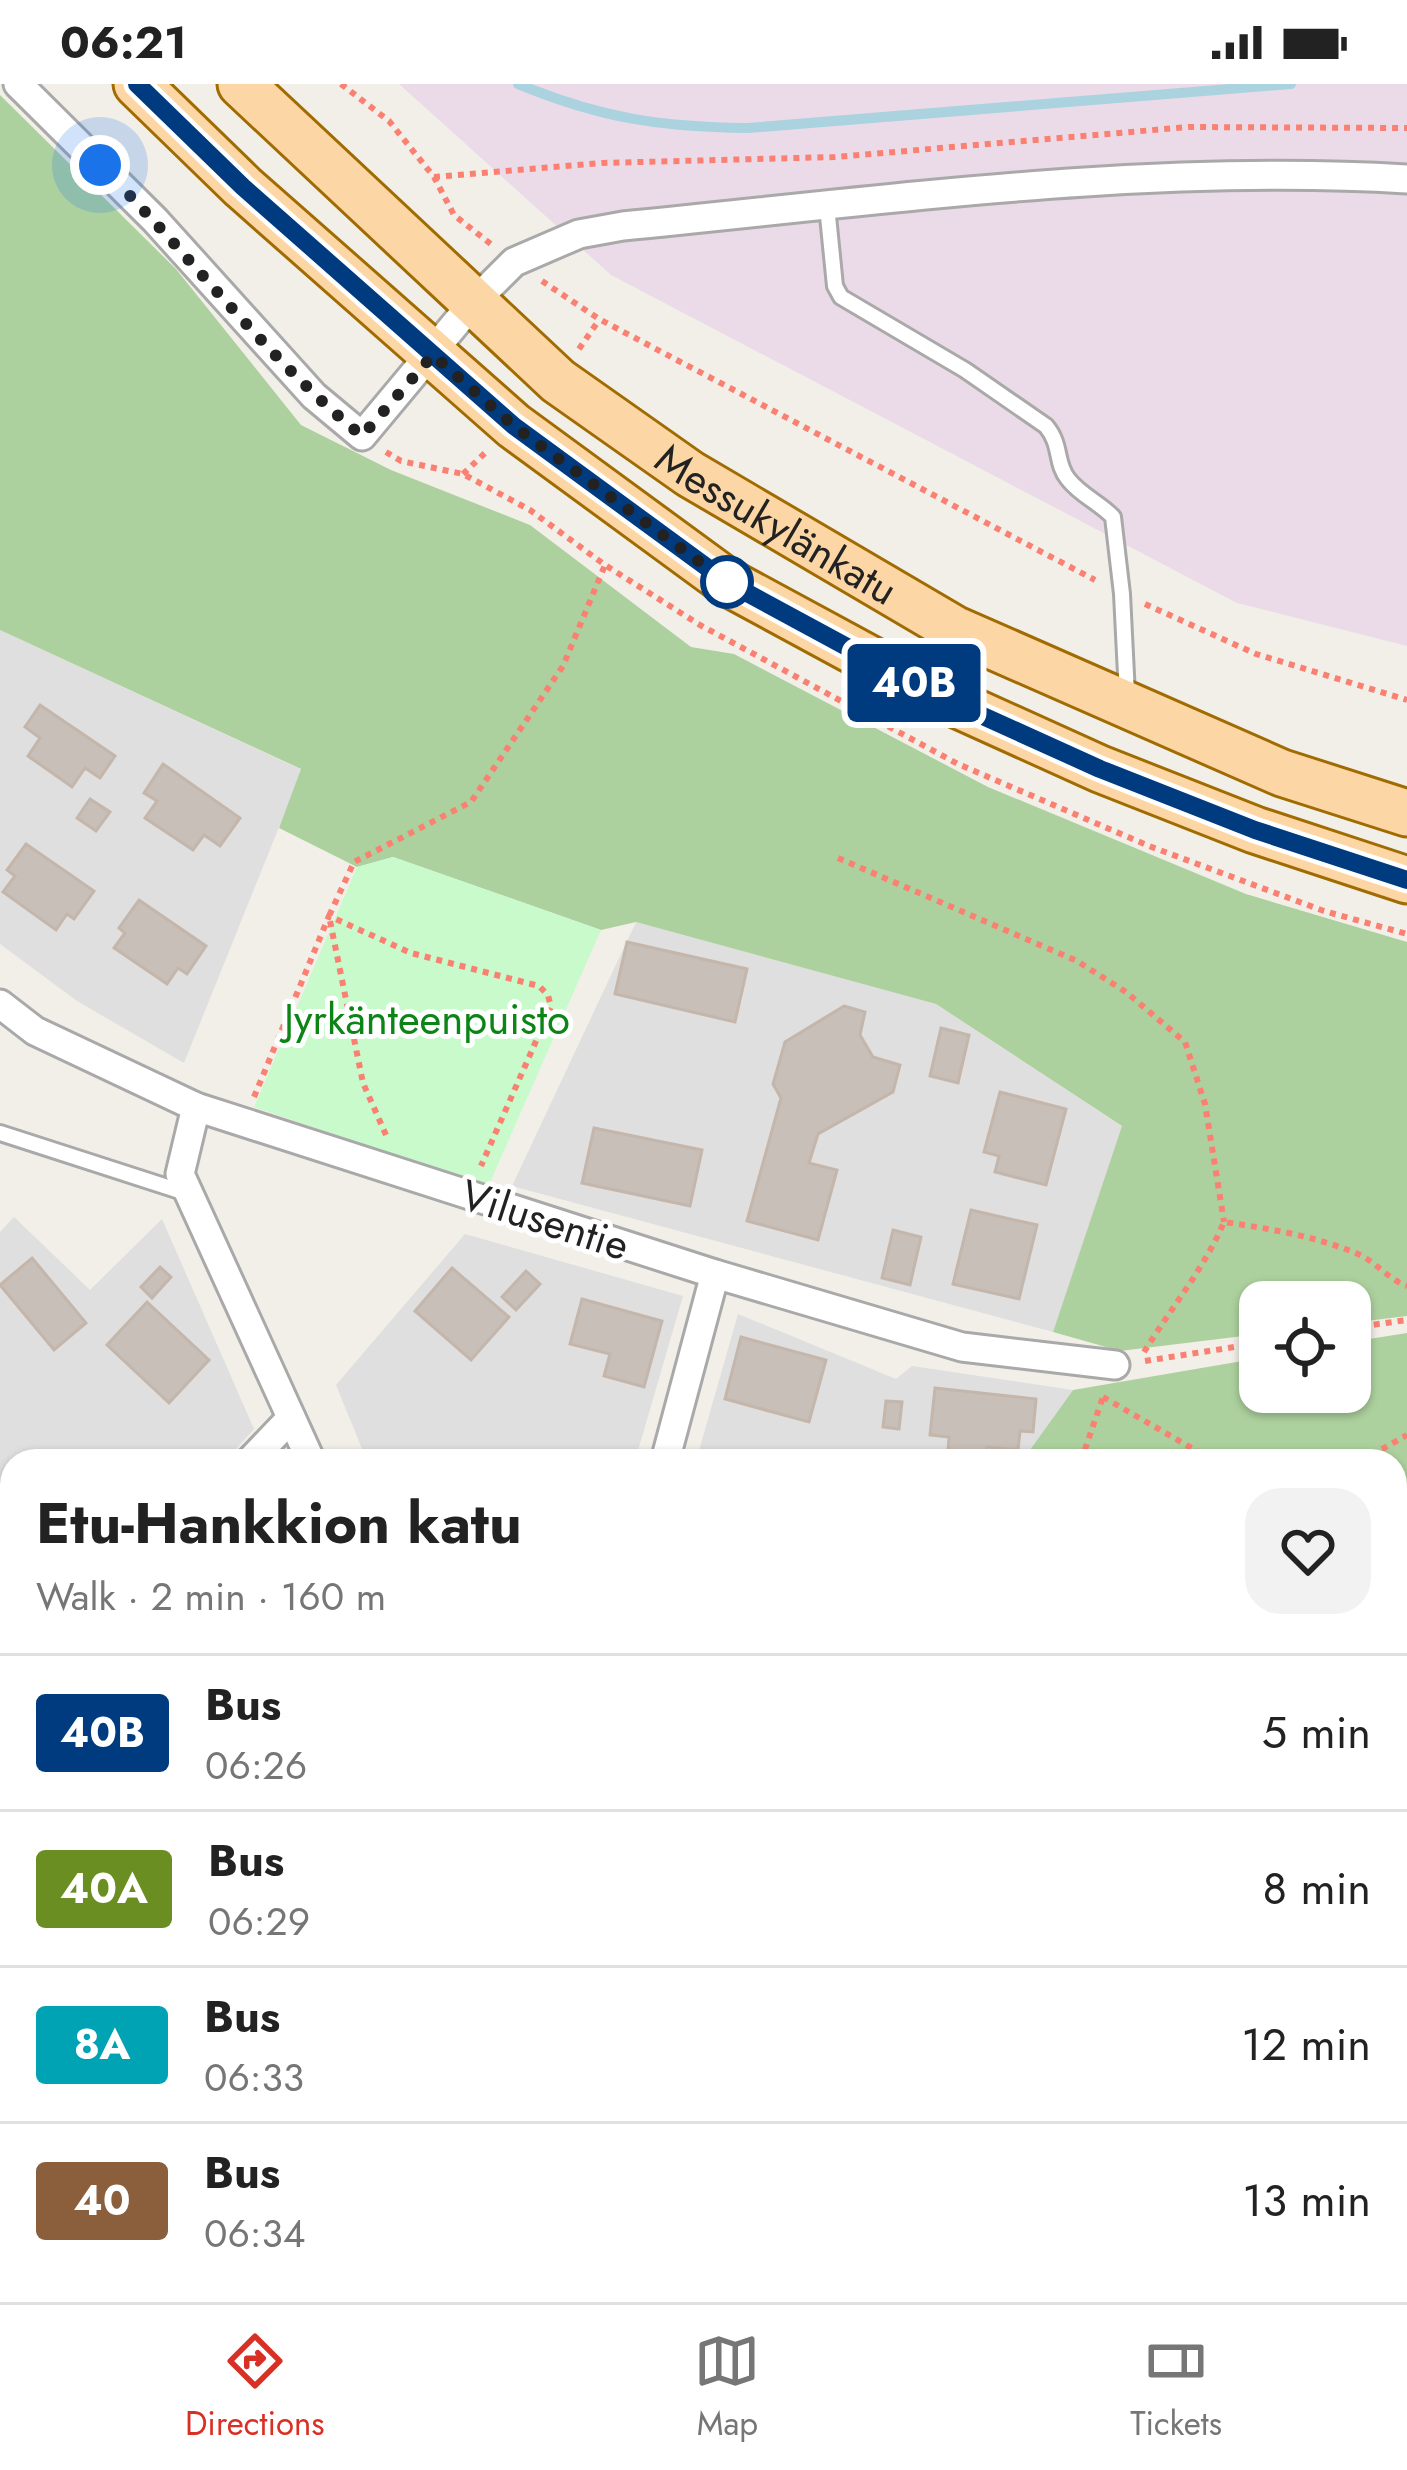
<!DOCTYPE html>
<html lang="en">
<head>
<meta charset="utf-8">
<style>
  body { margin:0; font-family:Jost,sans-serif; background:#f2f2f2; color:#222; height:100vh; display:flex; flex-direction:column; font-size:45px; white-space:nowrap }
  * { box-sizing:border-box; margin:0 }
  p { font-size:39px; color:#767676 }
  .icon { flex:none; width:66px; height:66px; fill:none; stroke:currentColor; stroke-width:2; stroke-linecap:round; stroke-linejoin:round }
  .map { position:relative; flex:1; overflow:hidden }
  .panel { position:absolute; left:0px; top:1365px; width:1407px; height:855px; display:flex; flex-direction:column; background:#fff; border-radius:36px 36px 0 0; box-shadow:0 3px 9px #0004 }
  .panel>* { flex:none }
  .badge { padding:0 24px; border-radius:9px; font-size:42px; line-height:78px }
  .controls { position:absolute; left:1239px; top:1197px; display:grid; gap:24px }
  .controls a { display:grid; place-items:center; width:132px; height:132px; border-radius:24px; background:#fff; box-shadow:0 3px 9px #0004; font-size:60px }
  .you { position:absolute; width:60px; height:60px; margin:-30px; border:9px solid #fff; border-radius:50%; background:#1a73e8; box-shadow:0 0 0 18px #1a73e833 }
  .map>.badge { position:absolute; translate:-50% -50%; box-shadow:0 0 0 6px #fff }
  .round { display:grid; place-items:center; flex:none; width:126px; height:126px; border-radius:36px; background:#f2f2f2 }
  .overview { display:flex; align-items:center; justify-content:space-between; height:204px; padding:0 36px }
  h1 { font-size:57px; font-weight:700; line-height:90px }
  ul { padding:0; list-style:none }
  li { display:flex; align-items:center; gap:36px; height:156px; padding:0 36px; border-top:3px solid #e0e0e0 }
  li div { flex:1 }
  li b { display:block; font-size:45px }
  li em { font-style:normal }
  li .badge { min-width:132px; font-weight:700; text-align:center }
  .status { display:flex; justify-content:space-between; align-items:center; height:84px; padding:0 60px; background:#fff; direction:ltr }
  .status svg { height:33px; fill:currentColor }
  .tabs { display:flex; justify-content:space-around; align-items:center; height:168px; border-top:3px solid #e0e0e0; background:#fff; font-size:33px; color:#767676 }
  .tabs a { display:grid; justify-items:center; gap:6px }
  .tabs .current { color:#d93025 }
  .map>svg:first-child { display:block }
  .residential { fill:#e0dfdf }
  .industrial { fill:#ebdbe8 }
  .forest { fill:#add19e }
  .park { fill:#c8facc }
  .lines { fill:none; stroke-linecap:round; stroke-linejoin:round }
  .stream { stroke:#aad3df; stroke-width:10 }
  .building { fill:#c7bfb8; stroke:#c4b6ab; stroke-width:3 }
  .service-casing { stroke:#a9a9a9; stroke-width:20 }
  .minor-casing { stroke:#a9a9a9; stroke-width:33 }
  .primary-casing { stroke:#a06b00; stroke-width:51 }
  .path { stroke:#fa8072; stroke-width:6; stroke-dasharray:6 6; stroke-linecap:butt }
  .service { stroke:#fff; stroke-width:14 }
  .minor { stroke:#fff; stroke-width:27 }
  .primary { stroke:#fcd6a4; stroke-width:45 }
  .line-casing { stroke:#fff; stroke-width:27 }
  .line { stroke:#003b80; stroke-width:18 }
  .walk { stroke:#222; stroke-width:12; stroke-dasharray:0 21.6 }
  .stop-dot { fill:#fff; stroke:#003b80; stroke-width:6 }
  .labels { text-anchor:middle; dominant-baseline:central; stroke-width:10; stroke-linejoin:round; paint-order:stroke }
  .street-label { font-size:42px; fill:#222; stroke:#fff }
  .park-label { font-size:42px; fill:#0c8416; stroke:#fff }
</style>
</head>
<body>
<div class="status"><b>06:21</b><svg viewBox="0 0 49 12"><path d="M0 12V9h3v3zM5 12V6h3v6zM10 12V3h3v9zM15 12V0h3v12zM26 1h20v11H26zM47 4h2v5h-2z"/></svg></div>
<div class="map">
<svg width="1407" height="2218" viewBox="0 0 1407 2218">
  <rect width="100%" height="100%" fill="#f2efe9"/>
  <g class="residential">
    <polygon points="0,546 302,686 184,979 77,917 0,860"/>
    <polygon points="636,838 936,920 1123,1043 1053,1248 512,1102"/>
    <polygon points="14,1133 90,1206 162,1135 254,1345 225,1377 12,1377 12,1613 0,1626 0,1148"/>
    <polygon points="465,1150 683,1212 635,1377 367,1377 336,1301"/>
    <polygon points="738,1230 896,1295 912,1282 1073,1306 1022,1377 696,1377"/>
  </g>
  <polygon class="industrial" points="399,0 1407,0 1407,562 1237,519 611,191"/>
  <g class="forest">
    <polygon points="0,11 176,185 301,341 391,386 530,441 691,563 734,570 988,703 1246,810 1407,858 1407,1232 1350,1239 1350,1218 1260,1218 1260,1250 1120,1267 1053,1248 1122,1042 936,920 636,838 601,846 393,773 357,783 279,744 301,685 0,546"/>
    <polygon points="1407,1249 1407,1632 1398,1654 1407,1704 1407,1916 1395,1931 1395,1377 1022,1377 1073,1306 1260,1274 1260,1308 1350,1308 1350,1258"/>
    <polygon points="0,2063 12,2076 12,2208 247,2208 251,2218 0,2218"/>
    <polygon points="978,2208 1194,2208 1186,2218 983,2218"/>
  </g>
  <g class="park">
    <polygon points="393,773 601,846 488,1103 254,1023 357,783"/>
    <polygon points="1407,1916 1407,2218 1186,2218 1194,2208 1395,2208 1395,1931"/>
  </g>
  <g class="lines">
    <path class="stream" d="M 518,0 C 601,34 659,43 748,44 L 1291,0"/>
  </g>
  <g class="building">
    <polygon points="40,621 115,672 100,694 85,684 72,703 28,672 40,654 25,643"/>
    <polygon points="163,680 240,734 220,762 204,751 193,766 145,734 157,717 144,709"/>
    <polygon points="90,715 110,728 96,747 77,734"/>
    <polygon points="26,760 94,807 74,835 67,830 56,846 3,808 15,792 7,786"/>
    <polygon points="139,816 206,862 187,890 178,884 167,900 114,864 125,849 119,844"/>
    <polygon points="627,858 747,885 735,938 615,910"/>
    <polygon points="844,922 865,928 860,951 873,973 900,981 893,1008 818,1050 809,1079 837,1086 818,1156 747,1137 781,1014 773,1000 785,958"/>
    <polygon points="941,944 969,951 958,999 930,992"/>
    <polygon points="1000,1008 1066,1025 1046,1101 995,1088 999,1072 984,1068"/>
    <polygon points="594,1044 702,1066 690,1122 582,1099"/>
    <polygon points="971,1126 1037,1141 1019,1215 953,1200"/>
    <polygon points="893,1146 921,1153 910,1201 882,1194"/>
    <polygon points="32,1174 86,1239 54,1266 0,1201"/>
    <polygon points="160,1183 171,1193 152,1214 141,1203"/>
    <polygon points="452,1184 509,1233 471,1276 415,1227"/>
    <polygon points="526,1187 540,1200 516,1226 502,1213"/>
    <polygon points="582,1215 662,1237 644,1303 604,1292 610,1270 570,1260"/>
    <polygon points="147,1218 209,1276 169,1319 107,1261"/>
    <polygon points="741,1253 826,1276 809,1338 725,1315"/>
    <polygon points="935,1304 1036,1315 1033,1348 1020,1347 1018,1366 987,1363 986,1370 948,1367 949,1353 930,1351"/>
    <polygon points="886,1317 902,1318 899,1345 883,1343"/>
    <polygon points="6,1509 12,1513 12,1573 0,1564 0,1518"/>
    <polygon points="12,1781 12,1908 0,1919 0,1792"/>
  </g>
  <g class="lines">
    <defs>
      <g id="service">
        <path d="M 827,122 L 835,202 L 841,213 L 965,286 L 1046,342 C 1062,361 1055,379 1068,395 C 1080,411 1100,419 1113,433 L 1122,510 L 1127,611"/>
        <polyline points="0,1049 189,1110"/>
      </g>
      <g id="minor">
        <path d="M 18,0 L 155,136 L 314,312 L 362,352 L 472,220 L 514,178 L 579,150 L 623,142 C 879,117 1150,79 1407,95"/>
        <polyline points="0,920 35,947 196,1023 715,1190 962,1263 1115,1281"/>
        <polyline points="196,1023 180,1090 311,1377"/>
        <polyline points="250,1377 291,1334"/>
        <polyline points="665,1377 715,1190"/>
        <polyline points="0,1655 12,1641"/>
        <polyline points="0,1700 12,1715"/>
        <polyline points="688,2208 693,2218"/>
      </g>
      <g id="primary">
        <polyline points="137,0 243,103 514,342 727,498 932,609 1100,685 1255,746 1407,796"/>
        <path id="s1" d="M 241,0 L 558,297 L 690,390 L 954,545 L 1282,689 L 1407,729"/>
      </g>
    </defs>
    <use href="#service" class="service-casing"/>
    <use href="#minor" class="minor-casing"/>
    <use href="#primary" class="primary-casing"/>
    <g class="path">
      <polyline points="341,0 389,37 434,93 454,131 492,161"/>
      <polyline points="434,93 602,79 835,73 1189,43 1407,44"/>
      <polyline points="542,197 599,235 1095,496"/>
      <polyline points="579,265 599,236"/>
      <polyline points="386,368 401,377 463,390 530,426 605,481 700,541 958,680 1149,762 1324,827 1407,850"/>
      <polyline points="463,390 486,368"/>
      <polyline points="1145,520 1256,570 1407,616"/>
      <polyline points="838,774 1077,877 1126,908 1185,958 1205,1020 1224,1138"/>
      <polyline points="254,1013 329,832 411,869 539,902 548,911 551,923 481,1082"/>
      <polyline points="386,1051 363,999 329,832 354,778 471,718 563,582 605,481"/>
      <polyline points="1350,1244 1407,1236"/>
      <path d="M 1144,1268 C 1171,1224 1204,1185 1224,1138 C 1271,1145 1315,1152 1358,1170 C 1376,1178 1388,1195 1407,1202"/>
      <polyline points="1145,1277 1260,1259"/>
      <polyline points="1103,1313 1214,1377"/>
      <polyline points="1081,1377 1104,1310"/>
      <polyline points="1361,1377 1407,1351"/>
      <polyline points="1395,1948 1407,1934"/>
      <polyline points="1182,2208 1189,2218"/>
      <polyline points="245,2218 245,2208"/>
      <polyline points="1225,2218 1228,2208"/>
    </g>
    <use href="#service" class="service"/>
    <use href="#minor" class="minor"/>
    <use href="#primary" class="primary"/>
  </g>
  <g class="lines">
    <defs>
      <polyline id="line" points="137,0 243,103 514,342 727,498 932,609 1100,685 1255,746 1407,796"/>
    </defs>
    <use href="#line" class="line-casing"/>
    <use href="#line" class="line"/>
    <path class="walk" d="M 100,81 C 189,169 265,273 362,352 L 433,271 L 514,342 L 727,498"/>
  </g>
  <circle class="stop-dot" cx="727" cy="498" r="24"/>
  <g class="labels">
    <g class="street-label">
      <text stroke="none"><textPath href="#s1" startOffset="696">Messukylänkatu</textPath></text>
      <text transform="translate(545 1136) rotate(18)">Vilusentie</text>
    </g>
    <g class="park-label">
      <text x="427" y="935">Jyrkänteenpuisto</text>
    </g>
  </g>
</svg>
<div class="controls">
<a><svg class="icon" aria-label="locate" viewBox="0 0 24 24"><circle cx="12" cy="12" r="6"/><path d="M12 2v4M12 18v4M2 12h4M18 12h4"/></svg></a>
</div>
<div class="you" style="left:100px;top:81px"></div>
<b class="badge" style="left:914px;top:599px;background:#003b80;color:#fff">40B</b>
<section class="panel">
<div class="overview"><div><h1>Etu-Hankkion katu</h1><p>Walk · 2 min · 160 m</p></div><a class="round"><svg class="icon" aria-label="heart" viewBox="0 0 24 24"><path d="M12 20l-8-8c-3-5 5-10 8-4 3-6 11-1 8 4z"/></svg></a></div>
<ul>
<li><span class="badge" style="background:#003b80;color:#fff">40B</span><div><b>Bus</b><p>06:26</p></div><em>5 min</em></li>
<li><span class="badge" style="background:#6b8e23;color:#fff">40A</span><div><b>Bus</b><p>06:29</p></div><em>8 min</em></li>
<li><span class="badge" style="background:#00a3b4;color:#fff">8A</span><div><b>Bus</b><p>06:33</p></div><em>12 min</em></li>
<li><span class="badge" style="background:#8b5e3c;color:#fff">40</span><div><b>Bus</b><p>06:34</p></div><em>13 min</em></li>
</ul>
</section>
</div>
<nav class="tabs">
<a class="current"><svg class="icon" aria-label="directions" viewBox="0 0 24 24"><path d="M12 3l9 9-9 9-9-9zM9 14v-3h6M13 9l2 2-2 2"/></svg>Directions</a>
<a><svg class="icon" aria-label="map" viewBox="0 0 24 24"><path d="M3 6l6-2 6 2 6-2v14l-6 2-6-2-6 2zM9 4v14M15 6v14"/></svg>Map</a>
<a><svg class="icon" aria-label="tickets" viewBox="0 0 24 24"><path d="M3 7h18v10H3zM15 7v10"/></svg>Tickets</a>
</nav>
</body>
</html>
